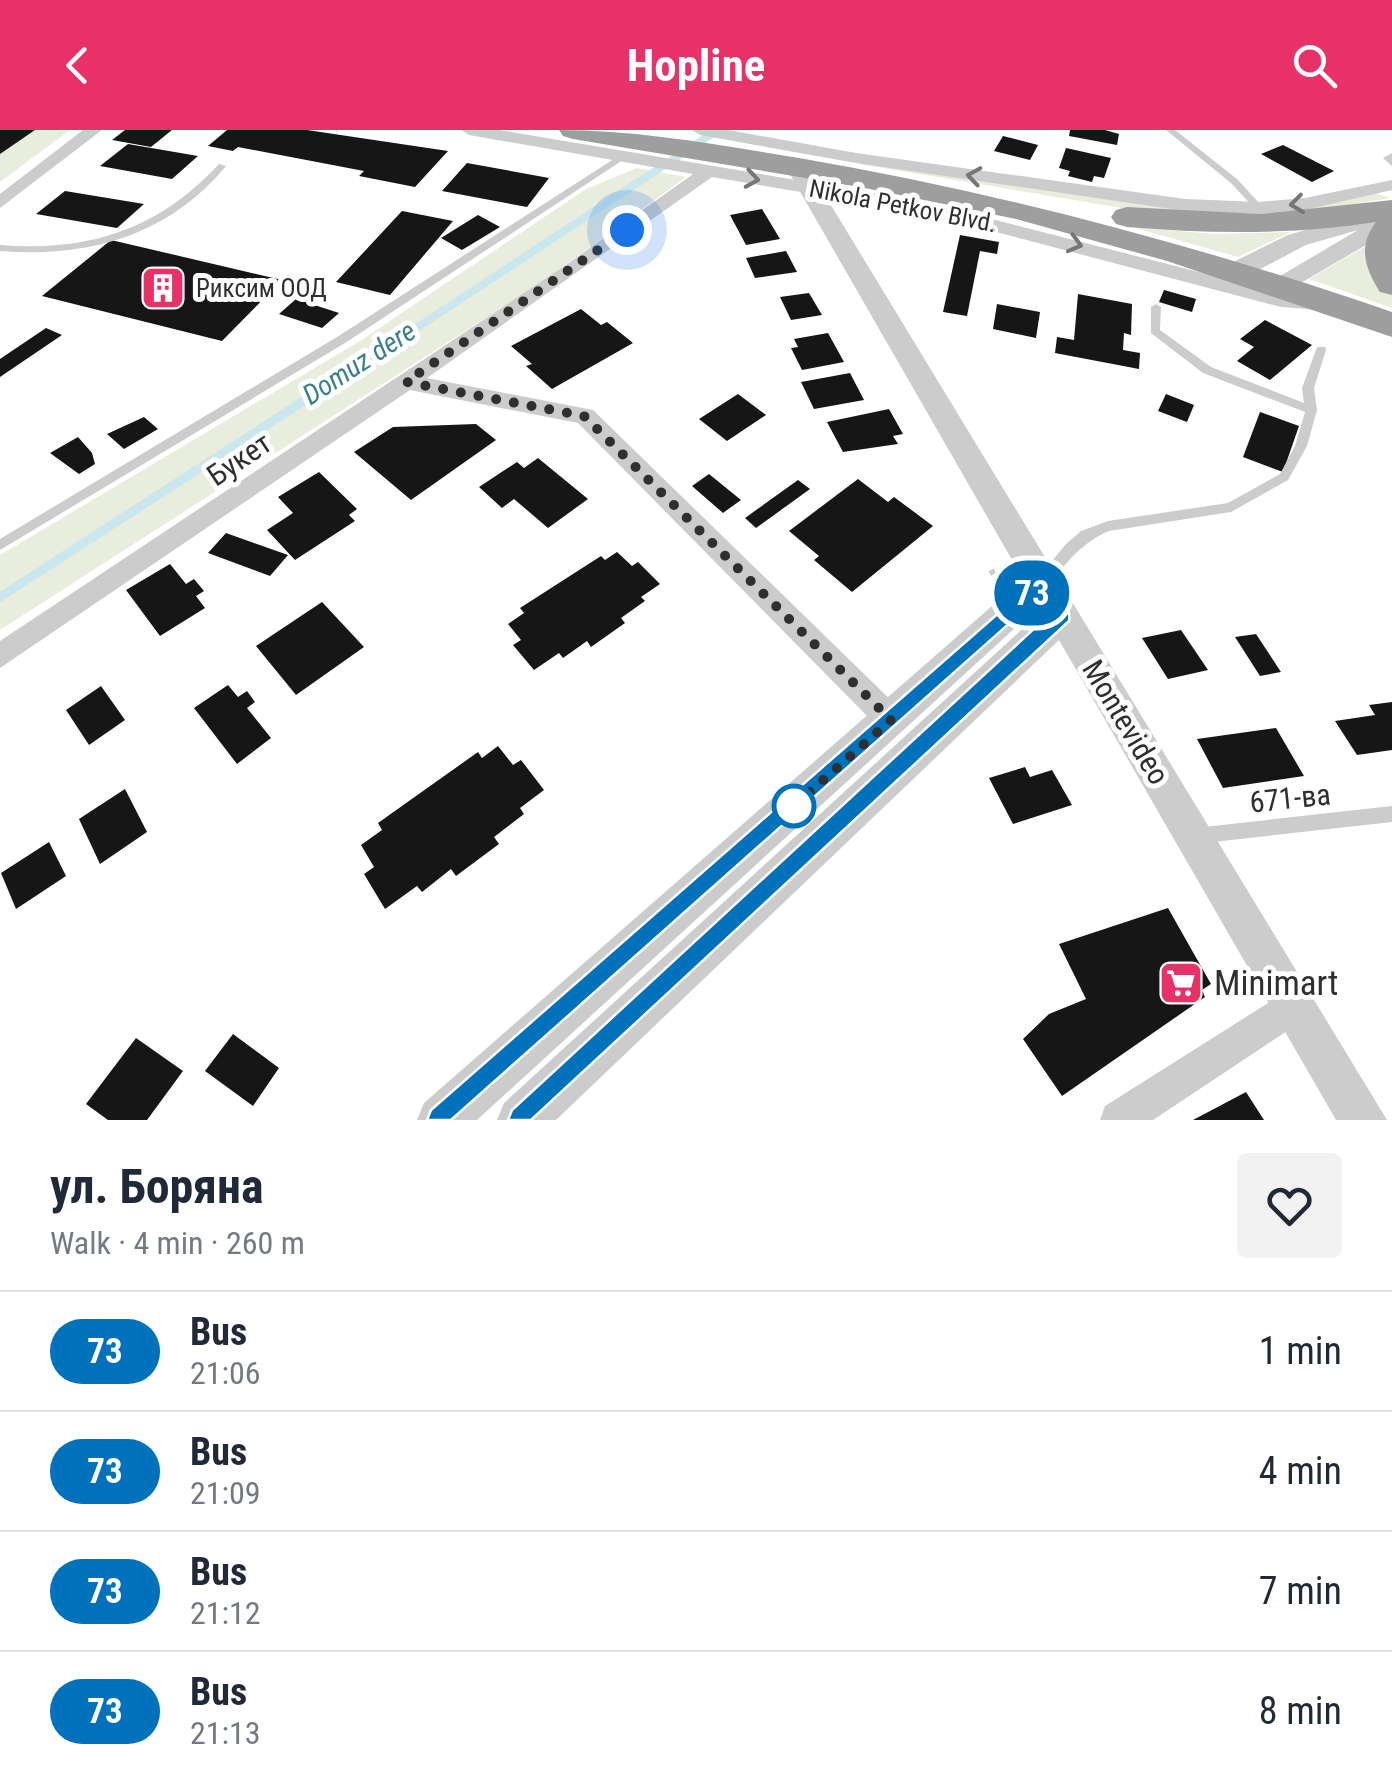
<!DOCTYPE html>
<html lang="en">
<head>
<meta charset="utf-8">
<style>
  body { margin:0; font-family:"Roboto Condensed",sans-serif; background:#f2f2f3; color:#1f2937; height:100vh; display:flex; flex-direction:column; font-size:38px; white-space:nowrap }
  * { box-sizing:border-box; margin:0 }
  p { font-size:32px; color:#747a83 }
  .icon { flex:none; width:55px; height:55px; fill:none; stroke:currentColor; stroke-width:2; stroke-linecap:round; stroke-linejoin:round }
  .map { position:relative; height:990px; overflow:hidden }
  .details { display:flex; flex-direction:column; background:#fff; flex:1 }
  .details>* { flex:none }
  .badge { padding:0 20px; border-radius:32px; font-size:35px; line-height:65px }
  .you { position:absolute; width:50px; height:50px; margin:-25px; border:8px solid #fff; border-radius:50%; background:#1a73e8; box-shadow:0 0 0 15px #1a73e833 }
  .map>.badge { position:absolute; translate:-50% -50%; box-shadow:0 0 0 5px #fff }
  .round { display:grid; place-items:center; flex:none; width:105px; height:105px; border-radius:10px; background:#f2f2f3 }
  .head { display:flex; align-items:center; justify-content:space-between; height:170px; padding:0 50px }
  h1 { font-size:48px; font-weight:700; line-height:75px }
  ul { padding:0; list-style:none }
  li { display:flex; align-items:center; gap:30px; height:120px; padding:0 50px; border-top:2px solid #e0e1e3 }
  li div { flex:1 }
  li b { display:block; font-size:38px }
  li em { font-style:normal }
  li .badge { min-width:110px; font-weight:700; text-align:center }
  header { display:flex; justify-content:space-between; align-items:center; height:130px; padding:0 50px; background:#e73167; color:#fff; font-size:45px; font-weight:700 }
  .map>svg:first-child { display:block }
  .green { fill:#e9eddd }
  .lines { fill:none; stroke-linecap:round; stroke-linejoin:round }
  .stream-far1 { stroke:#c9e7ec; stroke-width:8 }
  .stream { stroke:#c9e7ec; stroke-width:9 }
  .building { fill:#161616 }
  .path { stroke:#ccc; stroke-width:6; stroke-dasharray:5 5; stroke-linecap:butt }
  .service { fill:#ccc; fill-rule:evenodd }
  .minor { fill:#ccc; fill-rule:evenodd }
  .tertiary { fill:#ccc; fill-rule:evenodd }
  .trunk { fill:#9e9e9e; fill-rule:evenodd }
  .oneway { stroke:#767676 }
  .line { fill:#0072bc; stroke:#fff; stroke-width:2.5 }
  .walk { stroke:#2f2f2f; stroke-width:10; stroke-dasharray:0 18 }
  .stop-dot { fill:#fff; stroke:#0072bc; stroke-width:5 }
  .labels { text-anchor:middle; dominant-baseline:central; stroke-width:10; stroke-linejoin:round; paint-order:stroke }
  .far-street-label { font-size:25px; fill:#2f2f2f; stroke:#fff }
  .far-poi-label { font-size:25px; fill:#2f2f2f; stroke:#fff; text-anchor:start }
  .far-water-label { font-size:28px; font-style:italic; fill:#3a7f8c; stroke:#fff }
  .street-label { font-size:30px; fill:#2f2f2f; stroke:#fff }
  .near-poi-label { font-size:35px; fill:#2f2f2f; stroke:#fff; text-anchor:start }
</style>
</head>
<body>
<header><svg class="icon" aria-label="back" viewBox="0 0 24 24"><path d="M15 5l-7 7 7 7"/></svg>Hopline<svg class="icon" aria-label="search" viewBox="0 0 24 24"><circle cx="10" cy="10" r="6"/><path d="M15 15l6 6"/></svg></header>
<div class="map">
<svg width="1392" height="990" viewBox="0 0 1392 990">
  <rect width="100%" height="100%" fill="#fff"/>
  <g class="green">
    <polygon points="0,0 70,0 0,52"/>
    <polygon points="861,30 1219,80 1373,62 1390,68 1283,86 1146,82 859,34"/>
    <polygon points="637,38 686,47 546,149 0,500 0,425 360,211 586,59"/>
    <polygon points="1132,97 1214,104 1291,102 1238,127"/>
    <polygon points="1366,116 1392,163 1392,178 1309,149"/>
  </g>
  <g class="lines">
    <polyline class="stream-far1" points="343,246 718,0"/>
    <polyline class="stream" points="0,467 347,243"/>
  </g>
  <g class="building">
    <polygon points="0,0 35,0 0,24"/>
    <polygon points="125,0 172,0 151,17 112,10"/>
    <polygon points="227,0 307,0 448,21 415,57 359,46 364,41 238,17 233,21 208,16"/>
    <polygon points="1070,0 1105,0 1119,4 1117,15 1069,6"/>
    <polygon points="1003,6 1038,15 1030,30 994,21"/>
    <polygon points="128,14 198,26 172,49 100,36"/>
    <polygon points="1283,15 1334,41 1312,52 1261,24"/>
    <polygon points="1066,18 1111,28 1104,48 1094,46 1092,52 1068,46 1070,41 1059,38"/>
    <polygon points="467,33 549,48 527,77 442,61"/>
    <polygon points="65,61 144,74 117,98 36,84"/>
    <polygon points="762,79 780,109 746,115 730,85"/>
    <polygon points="402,81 453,91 390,165 336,152"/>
    <polygon points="478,85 500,97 462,120 441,108"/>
    <polygon points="960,105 999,112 997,124 980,121 967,186 943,182"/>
    <polygon points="111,110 282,150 222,211 42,166"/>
    <polygon points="786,121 797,142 755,148 746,128"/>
    <polygon points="1164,160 1196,169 1192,182 1159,172"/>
    <polygon points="809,163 822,185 791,190 780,167"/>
    <polygon points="1078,164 1132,174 1131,205 1124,203 1123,220 1140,223 1139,239 1055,223 1057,207 1074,210"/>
    <polygon points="296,169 339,183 322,198 279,184"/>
    <polygon points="997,174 1040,182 1036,208 993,199"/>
    <polygon points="581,179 601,195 607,192 633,213 552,259 526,236 532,234 511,216"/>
    <polygon points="1265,190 1312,215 1270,250 1237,231 1254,217 1240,209"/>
    <polygon points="46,198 62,205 0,247 0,229"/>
    <polygon points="828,203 844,232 802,240 791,218 798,217 794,209"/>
    <polygon points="850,243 864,270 814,279 801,252"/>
    <polygon points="738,264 766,285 727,311 699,289"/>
    <polygon points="1166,264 1194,275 1187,292 1158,281"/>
    <polygon points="889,279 903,304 893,306 898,314 843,322 827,292"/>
    <polygon points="1260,282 1299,296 1283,342 1243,327"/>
    <polygon points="144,287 158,299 124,319 107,304"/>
    <polygon points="476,294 496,310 411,370 354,322 393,297"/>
    <polygon points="78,307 92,323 95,334 79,344 50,323"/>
    <polygon points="538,328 588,369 548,398 514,369 502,378 479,357 517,332 524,338"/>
    <polygon points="319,342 357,379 349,385 355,391 295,430 267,400 293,383 278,367"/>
    <polygon points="709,344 741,370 723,383 692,356"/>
    <polygon points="858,349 888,372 894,367 933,396 852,462 814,430 819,426 789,401"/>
    <polygon points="798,350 810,359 756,398 745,388"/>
    <polygon points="226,403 288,425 270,446 208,423"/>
    <polygon points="617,422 632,436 638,432 660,454 641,467 645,471 621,488 625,493 591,517 587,511 563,528 559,523 534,540 513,515 521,510 508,494 524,483 520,478 601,426 605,430"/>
    <polygon points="170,434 186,454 194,449 204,461 196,466 205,478 160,506 126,460"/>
    <polygon points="322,472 364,517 296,565 256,516"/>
    <polygon points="1181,500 1208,540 1168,549 1142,508"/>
    <polygon points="1256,504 1281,542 1260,546 1235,507"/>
    <polygon points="228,555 238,567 247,561 255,572 247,578 271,608 237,634 194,578"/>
    <polygon points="101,556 125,590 89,615 66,580"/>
    <polygon points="1392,572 1392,620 1357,625 1335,591 1375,585 1369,575"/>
    <polygon points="1276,598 1304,646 1223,658 1197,609"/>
    <polygon points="498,616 513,635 521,630 544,660 520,678 524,684 494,707 499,714 456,746 451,739 422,762 417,756 385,779 364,744 374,737 361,715 382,700 378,693 478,622 482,628"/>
    <polygon points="1025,637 1030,647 1052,640 1072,675 1013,694 989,648"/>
    <polygon points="125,659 147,702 100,734 79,689"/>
    <polygon points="49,712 66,746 16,779 1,743"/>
    <polygon points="1168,778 1211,854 1202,860 1205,867 1062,966 1023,909 1049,884 1086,869 1059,814"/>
    <polygon points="233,904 279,938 253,976 205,941"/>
    <polygon points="136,908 183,941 147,990 108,990 86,974"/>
    <polygon points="1246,962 1264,990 1193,990"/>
  </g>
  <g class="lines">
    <polyline class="path" points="991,440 998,451"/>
    <g class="service">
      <polygon points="1166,0 1175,0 1237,49 1262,76 1262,80 1256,80 1231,53"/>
      <polygon points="1392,23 1392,36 1383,28"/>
      <polygon points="620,25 624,28 623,30 345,213 0,420 0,409 337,207"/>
      <path d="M 219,34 L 226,36 C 168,106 88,128 0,121 L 0,115 C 88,122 158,100 219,34 Z"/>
      <path d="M 1156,174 L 1161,177 L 1160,200 L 1211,237 L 1304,273 L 1302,258 L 1316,220 L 1317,217 L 1325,217 L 1326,220 L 1314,258 L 1317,280 L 1307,316 L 1288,350 L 1231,382 L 1109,401 C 1081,413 1066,433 1047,457 L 1037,457 L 1035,453 L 1037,449 L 1066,414 L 1081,401 L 1108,391 L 1228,373 L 1280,344 L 1295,316 L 1305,282 L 1203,243 L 1151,203 L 1151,177 Z"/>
      <polygon points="1392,676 1392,692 1195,714 1189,712 1187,706 1189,700 1195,698"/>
    </g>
    <g class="minor">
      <polygon points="83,0 102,0 0,78 0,64"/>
      <polygon points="461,0 499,0 921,71 1281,163 1320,166 1330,173 1320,180 1281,177 920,82 712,47 427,248 593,280 901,580 906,590 901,600 891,604 881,600 578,293 410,260 0,538 0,511 566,135 693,44 469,5"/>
      <polygon points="692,0 728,0 856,23 1185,69 1259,72 1305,68 1392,50 1392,60 1305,80 1259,84 1185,81 856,33 700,5"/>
      <polygon points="1295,856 1308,861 1313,874 1308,887 1153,990 1100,990 1105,976"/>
    </g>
    <g class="tertiary">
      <polygon points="798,32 809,39 1387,990 1336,990 1059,510 556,990 497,990 504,973 1042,481 1039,476 477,990 417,990 424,973 1023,449 787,39"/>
      <polygon points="1392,75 1390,101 1287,161 1278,163 1265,155 1358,100 1306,115 1245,147 1236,149 1223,141 1227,135 1288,105"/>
    </g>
    <g class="trunk">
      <path d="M 559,0 C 640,0 718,15 799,28 C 1002,63 1197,115 1392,182 L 1392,207 L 1167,131 L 1016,89 L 865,58 L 573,9 L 563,6 Z"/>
      <path d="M 1392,70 L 1392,165 L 1380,162 C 1364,137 1358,116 1376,92 C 1293,105 1211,104 1127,97 L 1116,94 L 1111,87 L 1116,80 L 1127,77 L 1260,84 Z"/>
    </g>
  </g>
  <defs><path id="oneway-chevron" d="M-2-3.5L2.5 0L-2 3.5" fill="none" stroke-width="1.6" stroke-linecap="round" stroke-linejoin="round" transform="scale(2.5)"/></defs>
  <g class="oneway">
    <use href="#oneway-chevron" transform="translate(974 46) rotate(-171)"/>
    <use href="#oneway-chevron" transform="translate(752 49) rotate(9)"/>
    <use href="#oneway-chevron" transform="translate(1297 74) rotate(173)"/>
    <use href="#oneway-chevron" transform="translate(1075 114) rotate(15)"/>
  </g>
  <path class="line" d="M 1042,445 C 1055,451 1072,478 1069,491 L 531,990 L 508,990 L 512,980 L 1051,483 L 1040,466 L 451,990 L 427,990 L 431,980 Z"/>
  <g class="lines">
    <polyline class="walk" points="627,100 406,252 584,286 891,590 794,676"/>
  </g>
  <defs>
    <symbol id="building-square" viewBox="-11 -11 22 22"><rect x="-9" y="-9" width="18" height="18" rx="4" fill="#e73167" stroke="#fff"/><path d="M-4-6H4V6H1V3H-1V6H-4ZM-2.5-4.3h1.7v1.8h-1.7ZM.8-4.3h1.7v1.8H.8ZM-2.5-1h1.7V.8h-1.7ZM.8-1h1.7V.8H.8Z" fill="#fff"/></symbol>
    <symbol id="supermarket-square" viewBox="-11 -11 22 22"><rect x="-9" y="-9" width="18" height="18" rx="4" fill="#e73167" stroke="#fff"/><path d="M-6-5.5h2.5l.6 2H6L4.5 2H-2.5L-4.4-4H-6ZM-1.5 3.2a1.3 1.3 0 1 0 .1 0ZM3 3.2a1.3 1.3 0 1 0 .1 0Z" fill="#fff"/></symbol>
  </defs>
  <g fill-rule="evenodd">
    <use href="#building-square" x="138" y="133" width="50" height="50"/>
    <use href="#supermarket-square" x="1156" y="828" width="50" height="50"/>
  </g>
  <circle class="stop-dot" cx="794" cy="676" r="20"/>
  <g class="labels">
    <g class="far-street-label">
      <text transform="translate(903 76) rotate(11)">Nikola Petkov Blvd.</text>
    </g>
    <g class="far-poi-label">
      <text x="196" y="158">Риксим ООД</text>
    </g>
    <g class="far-water-label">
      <text transform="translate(359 233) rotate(-33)">Domuz dere</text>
    </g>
    <g class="street-label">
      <text transform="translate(239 329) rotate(-34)">Букет</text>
      <text transform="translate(1126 592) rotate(59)">Montevideo</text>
      <text transform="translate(1290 668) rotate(-6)">671-ва</text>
    </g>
    <g class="near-poi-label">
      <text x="1214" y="853">Minimart</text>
    </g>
  </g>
</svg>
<div class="you" style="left:627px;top:100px"></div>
<b class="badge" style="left:1032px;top:463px;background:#0072bc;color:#fff">73</b>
</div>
<section class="details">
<div class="head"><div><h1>ул. Боряна</h1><p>Walk · 4 min · 260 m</p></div><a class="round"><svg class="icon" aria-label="heart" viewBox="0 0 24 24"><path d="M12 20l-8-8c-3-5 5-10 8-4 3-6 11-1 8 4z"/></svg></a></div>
<ul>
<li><span class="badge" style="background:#0072bc;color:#fff">73</span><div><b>Bus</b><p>21:06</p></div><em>1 min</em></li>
<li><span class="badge" style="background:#0072bc;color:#fff">73</span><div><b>Bus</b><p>21:09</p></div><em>4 min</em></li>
<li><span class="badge" style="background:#0072bc;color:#fff">73</span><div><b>Bus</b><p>21:12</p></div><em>7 min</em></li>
<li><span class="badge" style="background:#0072bc;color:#fff">73</span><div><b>Bus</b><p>21:13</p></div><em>8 min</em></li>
</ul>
</section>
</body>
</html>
